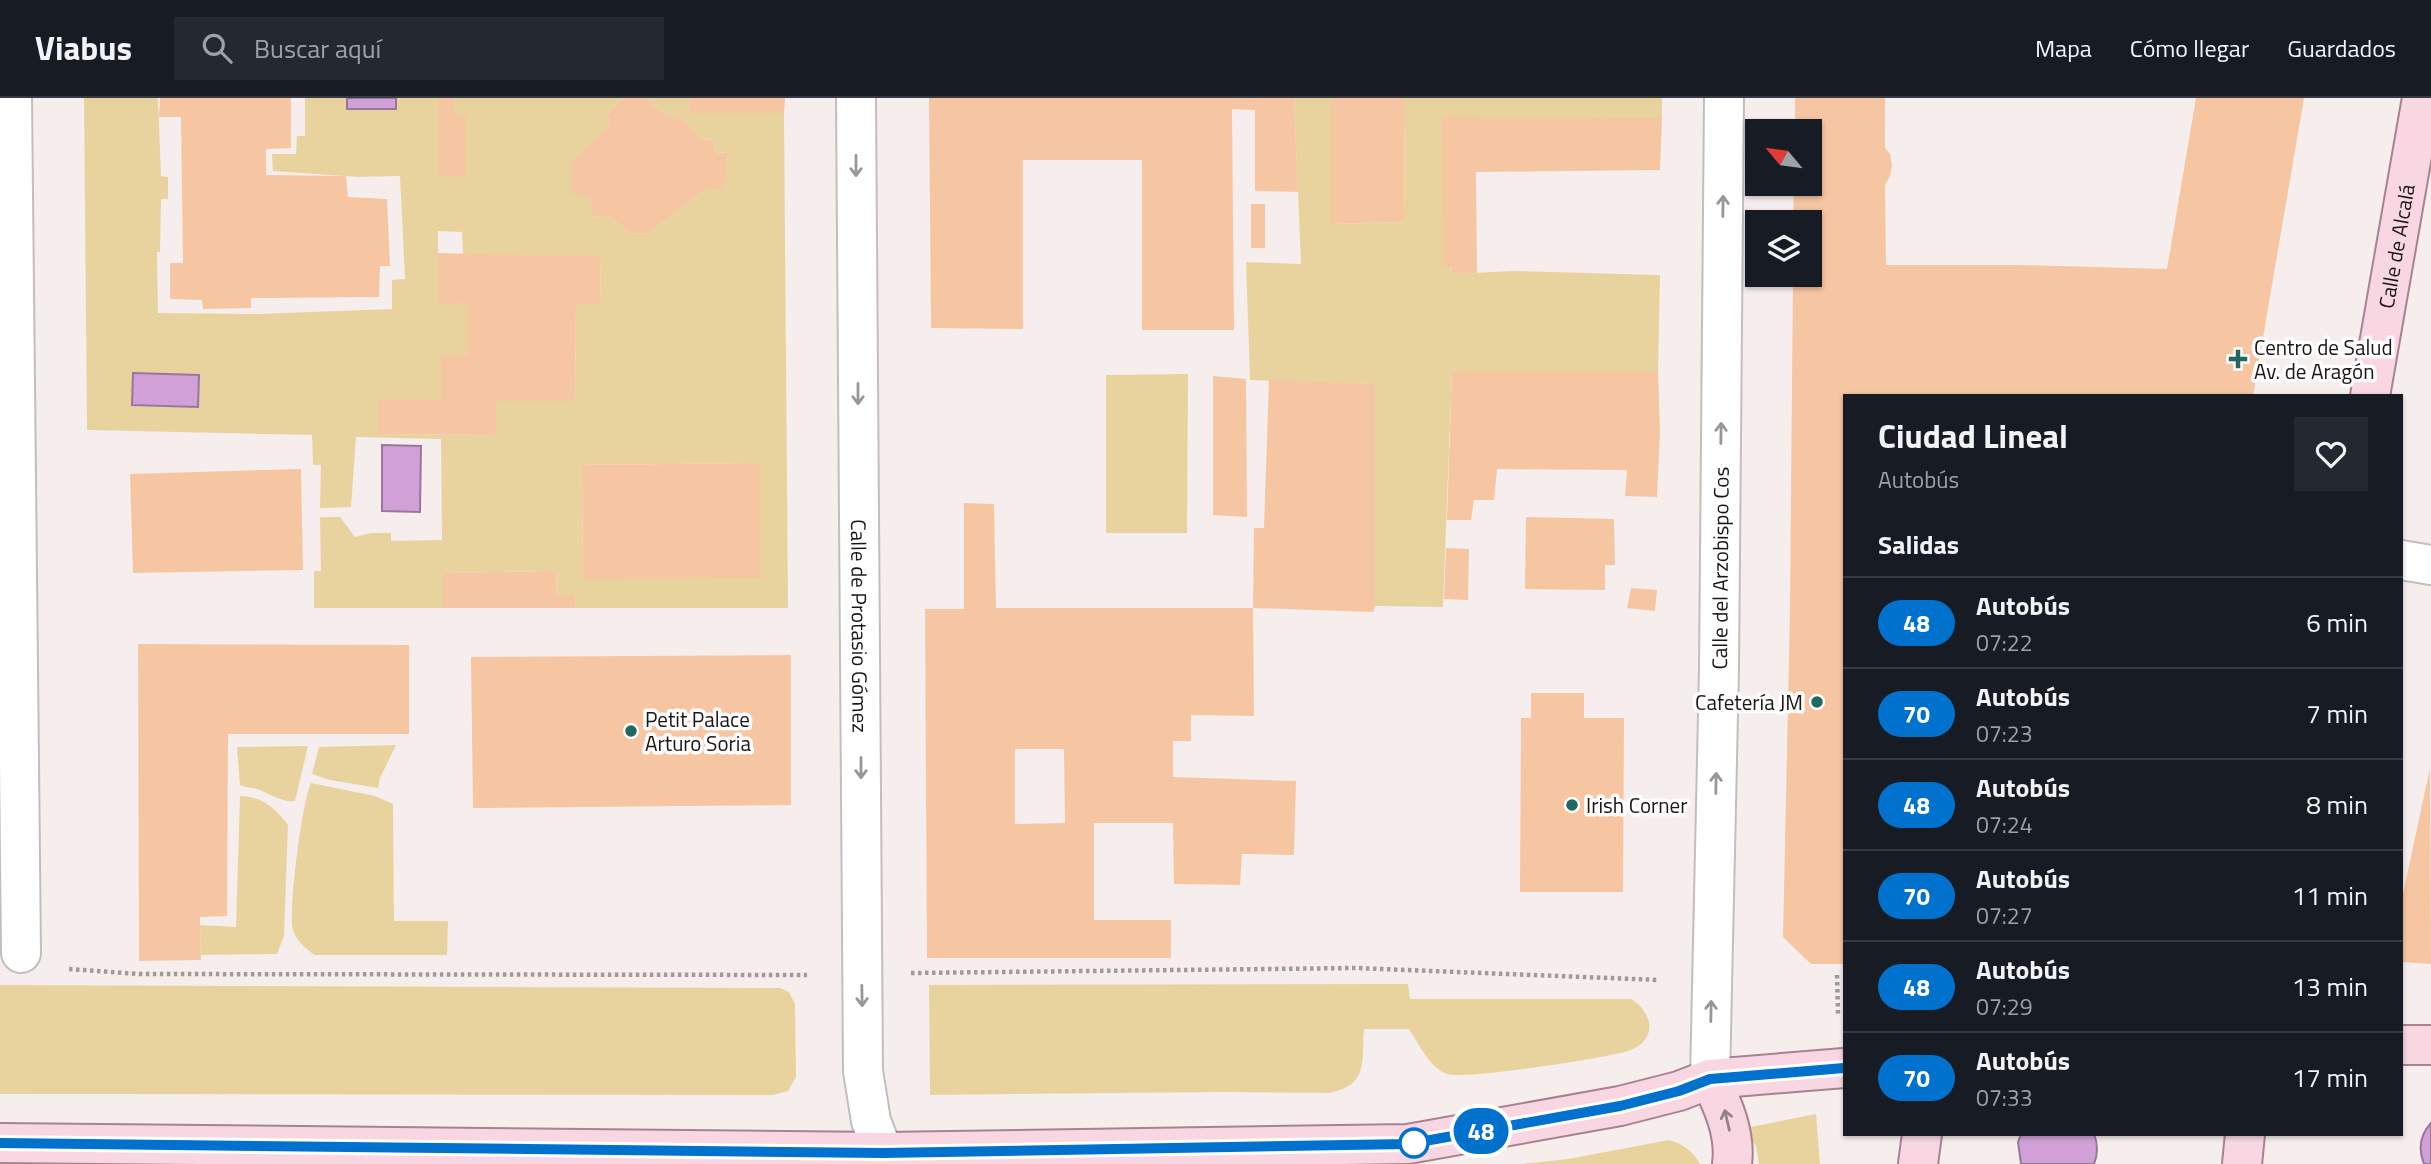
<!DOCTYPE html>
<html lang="es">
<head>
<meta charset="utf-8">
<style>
  body { margin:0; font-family:"Titillium Web",sans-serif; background:#242831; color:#f1f3f6; height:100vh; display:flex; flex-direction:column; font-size:26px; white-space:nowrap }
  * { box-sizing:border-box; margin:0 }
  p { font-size:23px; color:#9ea1a6 }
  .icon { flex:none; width:38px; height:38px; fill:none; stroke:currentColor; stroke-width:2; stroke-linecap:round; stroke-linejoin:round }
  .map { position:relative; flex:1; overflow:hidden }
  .side { position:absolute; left:1843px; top:296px; width:560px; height:742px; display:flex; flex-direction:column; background:#171b24; border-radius:0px; box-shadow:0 2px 5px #0004 }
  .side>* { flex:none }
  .badge { padding:0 14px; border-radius:23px; font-size:24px; line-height:46px }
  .needle { width:46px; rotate:299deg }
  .buttons { position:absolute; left:1745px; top:21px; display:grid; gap:14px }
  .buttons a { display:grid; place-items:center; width:77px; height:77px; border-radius:0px; background:#171b24; box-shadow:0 2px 5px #0004; font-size:35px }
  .map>.badge { position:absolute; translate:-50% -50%; box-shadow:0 0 0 4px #fff }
  h2 { padding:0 35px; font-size:26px; line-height:63px }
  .round { display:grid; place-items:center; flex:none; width:74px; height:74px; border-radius:0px; background:#242831 }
  .summary { display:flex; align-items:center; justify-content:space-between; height:119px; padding:0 35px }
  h1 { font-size:33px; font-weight:700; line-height:52px }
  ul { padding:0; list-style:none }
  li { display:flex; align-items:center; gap:21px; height:91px; padding:0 35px; border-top:2px solid #363941 }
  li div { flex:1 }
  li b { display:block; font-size:26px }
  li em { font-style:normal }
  li .badge { min-width:77px; font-weight:700; text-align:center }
  header { display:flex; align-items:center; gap:42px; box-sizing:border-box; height:98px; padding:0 35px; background:#171b24; border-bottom:2px solid #363941 }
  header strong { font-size:33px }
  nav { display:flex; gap:38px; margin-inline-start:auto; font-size:24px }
  .search { width:490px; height:63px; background:#242831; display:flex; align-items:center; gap:18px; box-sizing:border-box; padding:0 24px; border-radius:0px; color:#9ea1a6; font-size:26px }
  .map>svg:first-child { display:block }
  .green { fill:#e8d39e; fill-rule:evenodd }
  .water { fill:#d0a0d6; stroke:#99779c; stroke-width:2 }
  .building { fill:#f6c5a1; fill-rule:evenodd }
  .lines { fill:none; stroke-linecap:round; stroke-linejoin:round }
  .minor-casing { stroke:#c5bdbc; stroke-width:42 }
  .major-casing { stroke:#a78290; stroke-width:42 }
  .path { stroke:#a09a99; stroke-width:4.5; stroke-dasharray:3.5 3.5; stroke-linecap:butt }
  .minor { stroke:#fff; stroke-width:38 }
  .major { stroke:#f8d7e3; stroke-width:38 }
  .oneway { stroke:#989796 }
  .oneway2 { stroke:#948187 }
  .line-casing { stroke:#fff; stroke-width:16 }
  .line { stroke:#0072ce; stroke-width:10 }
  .poi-dot { fill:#206960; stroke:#fffdfd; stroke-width:2.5 }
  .stop-dot { fill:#fff; stroke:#0072ce; stroke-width:3.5 }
  .labels { text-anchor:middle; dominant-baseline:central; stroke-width:7; stroke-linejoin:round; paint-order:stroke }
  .street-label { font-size:21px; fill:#191716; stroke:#fffdfd }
  .poi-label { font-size:21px; fill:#191716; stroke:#fffdfd; text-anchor:start }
</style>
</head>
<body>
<header>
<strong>Viabus</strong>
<div class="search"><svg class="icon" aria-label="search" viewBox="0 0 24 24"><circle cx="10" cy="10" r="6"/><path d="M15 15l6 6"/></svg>Buscar aquí</div>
<nav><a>Mapa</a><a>Cómo llegar</a><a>Guardados</a></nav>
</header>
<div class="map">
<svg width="2431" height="1066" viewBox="0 0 2431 1066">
  <rect width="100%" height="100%" fill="#f6eeed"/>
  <g class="green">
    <path d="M 84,0 L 158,0 L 161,78 L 168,79 L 168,101 L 161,101 L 160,154 L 157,154 L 158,215 L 258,216 L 392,211 L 392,182 L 405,181 L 400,78 L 358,79 L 273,73 L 272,56 L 296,56 L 297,38 L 305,38 L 305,0 L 347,0 L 348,11 L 396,11 L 396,0 L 438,0 L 438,77 L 466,78 L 466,17 L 454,17 L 454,0 L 623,0 L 607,17 L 610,26 L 573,62 L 590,98 L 591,118 L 612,120 L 630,136 L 649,135 L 706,91 L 724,91 L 728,55 L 714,54 L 715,42 L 702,41 L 677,15 L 673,20 L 668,15 L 665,17 L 645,0 L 690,0 L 692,15 L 784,15 L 788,510 L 576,510 L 575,498 L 557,498 L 556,473 L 444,475 L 443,510 L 314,510 L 314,473 L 321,473 L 320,419 L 340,419 L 355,439 L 371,435 L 391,435 L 391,443 L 442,442 L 441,341 L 356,339 L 351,409 L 320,410 L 321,367 L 313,367 L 312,337 L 87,332 ZM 438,133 L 462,134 L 463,156 L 600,160 L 601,205 L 576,205 L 575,303 L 496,303 L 496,337 L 378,336 L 378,303 L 441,303 L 441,257 L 468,257 L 468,206 L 438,204 ZM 759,365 L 761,480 L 583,480 L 582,367 Z"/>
    <polygon points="1294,0 1331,0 1331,126 1404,124 1405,0 1662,0 1662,20 1442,20 1452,176 1513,173 1660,177 1658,274 1452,274 1443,509 1375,508 1374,286 1250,282 1246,164 1301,166"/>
    <polygon points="1188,276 1187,435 1106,435 1106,277"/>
    <polygon points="396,647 380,680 378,690 330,682 312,676 319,649"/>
    <path d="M 308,648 L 295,703 C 282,705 269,695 257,691 C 250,689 246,690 240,687 L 237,649 Z"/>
    <path d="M 311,685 L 375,698 L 393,706 L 394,823 L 448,823 L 447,857 L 314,857 C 306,850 296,843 293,832 C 288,815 302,702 311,685 Z"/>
    <path d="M 240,698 C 261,698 276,710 288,727 L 284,838 L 277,856 L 201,857 L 200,827 L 236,829 Z"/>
    <path d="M 1408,886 L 1410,901 L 1631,901 C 1654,915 1658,943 1628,953 C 1607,960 1462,982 1447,976 C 1429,969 1419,946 1409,931 L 1364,931 C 1361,963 1370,987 1329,995 L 1223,994 L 930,997 L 929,887 Z"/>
    <polygon points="0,887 780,890 789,894 795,906 796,979 788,993 773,997 0,996"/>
    <polygon points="1816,1016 1820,1066 1759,1066 1756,1048 1747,1036 1746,1030"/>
    <path d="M 1669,1042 C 1683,1046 1693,1053 1700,1066 L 1522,1066 L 1568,1061 Z"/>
  </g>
  <g class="water">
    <rect x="347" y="0" width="49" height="11"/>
    <polygon points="133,275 199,277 198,309 132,307"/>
    <polygon points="382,347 421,348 420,414 382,413"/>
    <path d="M 2431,1025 L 2431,1066 L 2424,1066 C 2418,1051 2420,1037 2431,1025 Z"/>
    <path d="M 2021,1036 L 2094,1036 C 2098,1046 2098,1056 2094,1066 L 2021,1066 L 2018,1044 Z"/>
  </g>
  <g class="building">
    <polygon points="160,0 291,0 291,50 266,51 266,77 346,78 348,99 387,101 390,168 380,168 379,199 251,200 251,210 203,211 202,202 170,201 170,165 183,165 181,19 159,19"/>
    <polygon points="438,0 454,0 454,17 466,17 466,78 438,78"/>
    <polygon points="623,0 645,0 665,17 668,15 673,20 677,15 702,41 715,42 714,54 728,55 724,92 706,91 649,135 630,136 612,120 591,118 590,98 571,96 573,62 610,26 607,17"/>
    <polygon points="690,0 785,0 784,15 691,15"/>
    <polygon points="929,0 1294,0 1298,94 1255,93 1255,12 1232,11 1234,232 1142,232 1142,62 1023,62 1023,231 931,230"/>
    <polygon points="1331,0 1405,0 1404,124 1331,126"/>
    <polygon points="1795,0 1885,0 1885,50 1890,56 1892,67 1890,78 1885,87 1886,167 2020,167 2167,171 2196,0 2304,0 2253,298 1844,298 1844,866 1811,866 1783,839 1790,512 1793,177 1810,177 1810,124 1793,124 1794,86 1810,86 1810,33 1795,33"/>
    <polygon points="1442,19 1662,20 1660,72 1476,74 1477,175 1452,176 1452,169 1444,168"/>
    <rect x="1251" y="106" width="14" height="44"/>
    <polygon points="438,155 600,159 601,206 576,205 575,303 496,303 496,337 378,336 378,302 441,303 441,257 468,257 468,206 438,205"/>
    <polygon points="1452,274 1658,274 1660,334 1657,399 1625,398 1627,372 1497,371 1494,402 1474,402 1471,422 1447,422"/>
    <polygon points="1213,278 1246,281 1247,419 1213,417"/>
    <polygon points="1269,282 1375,286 1375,508 1373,514 1253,510 1254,430 1264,430"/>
    <polygon points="760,365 761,480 583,481 582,367"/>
    <polygon points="301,371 303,472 133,475 130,376"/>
    <path d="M 964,405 L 994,406 L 996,510 L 1253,510 L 1254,618 L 1191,617 L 1191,643 L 1173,643 L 1173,679 L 1296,683 L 1294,757 L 1242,756 L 1240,787 L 1174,786 L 1173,725 L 1094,725 L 1094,822 L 1171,822 L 1171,860 L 927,860 L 925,511 L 964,511 ZM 1015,651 L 1064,651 L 1065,725 L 1015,726 Z"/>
    <polygon points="1526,419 1614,421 1615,467 1605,467 1605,492 1525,491"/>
    <polygon points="1446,450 1469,451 1468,502 1444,501"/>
    <polygon points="556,473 557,498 575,498 576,510 443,510 443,475"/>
    <polygon points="1631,490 1657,492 1655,513 1627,510"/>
    <polygon points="138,546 409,547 409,636 228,636 227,818 200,819 201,862 139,863"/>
    <polygon points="791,557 791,707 473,710 471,559"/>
    <polygon points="1531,595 1584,595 1584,620 1624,620 1623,794 1520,794 1521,620 1531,620"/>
    <polygon points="2430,670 2431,866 2401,864 2401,805"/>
  </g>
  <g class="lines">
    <defs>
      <g id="minor">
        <polyline points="12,0 21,855"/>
        <path id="s1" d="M 856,0 L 863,973 L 871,1023 L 883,1054"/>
        <polyline points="2401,462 2431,467"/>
        <path id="s2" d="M 1710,981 L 1719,570 L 1724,0"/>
      </g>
      <g id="major">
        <path id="s3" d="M 2370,298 L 2422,0"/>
        <polyline points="2401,947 2431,947"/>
        <path d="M 1710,981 C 1723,1007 1736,1036 1732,1066"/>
        <polyline points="0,1045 883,1054 1408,1046 1620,1008 1679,993 1710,981 1844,970"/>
        <polyline points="1918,1066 1922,1036"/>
        <polyline points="2242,1066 2245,1036"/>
      </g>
    </defs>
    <use href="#minor" class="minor-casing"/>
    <use href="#major" class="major-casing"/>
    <g class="path">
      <polyline points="69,871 139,876 807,877"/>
      <polyline points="911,875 1356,870 1659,882"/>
      <polyline points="1837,877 1838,916"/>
    </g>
    <use href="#minor" class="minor"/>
    <use href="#major" class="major"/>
  </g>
  <defs><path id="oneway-shaft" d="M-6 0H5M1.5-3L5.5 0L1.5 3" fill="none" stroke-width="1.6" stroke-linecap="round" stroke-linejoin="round" transform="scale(1.75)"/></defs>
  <g class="oneway">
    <use href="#oneway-shaft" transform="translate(856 68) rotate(90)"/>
    <use href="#oneway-shaft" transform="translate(1723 108) rotate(-89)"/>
    <use href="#oneway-shaft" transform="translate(858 296) rotate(90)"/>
    <use href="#oneway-shaft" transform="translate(1721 335) rotate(-89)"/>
    <use href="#oneway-shaft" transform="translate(861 670) rotate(90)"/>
    <use href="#oneway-shaft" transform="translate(1716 685) rotate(-89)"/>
    <use href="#oneway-shaft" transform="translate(862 898) rotate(89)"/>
    <use href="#oneway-shaft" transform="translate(1711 913) rotate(-89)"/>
  </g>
  <use class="oneway2" href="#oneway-shaft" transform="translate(1727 1022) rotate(-103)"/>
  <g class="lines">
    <defs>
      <polyline id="line" points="0,1045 883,1055 1408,1046 1620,1008 1679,993 1710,981 1844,970"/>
    </defs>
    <use href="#line" class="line-casing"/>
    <use href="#line" class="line"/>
  </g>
  <g class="poi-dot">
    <path d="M2234.5 250.5h7v7h7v7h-7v7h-7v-7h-7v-7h7z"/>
    <circle cx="1817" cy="604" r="7"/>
    <circle cx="631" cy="633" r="7"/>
    <circle cx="1572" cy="707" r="7"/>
  </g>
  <circle class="stop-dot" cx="1414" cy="1045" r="14"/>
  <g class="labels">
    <g class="street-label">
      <text stroke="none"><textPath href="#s3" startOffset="152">Calle de Alcalá</textPath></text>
      <text stroke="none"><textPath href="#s2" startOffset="511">Calle del Arzobispo Cos</textPath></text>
      <text stroke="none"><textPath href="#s1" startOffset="528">Calle de Protasio Gómez</textPath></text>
    </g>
    <g class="poi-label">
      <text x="2254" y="249">Centro de Salud<tspan x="2254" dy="24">Av. de Aragón</tspan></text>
      <text x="1803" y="604" text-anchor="end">Cafetería JM</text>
      <text x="645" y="621">Petit Palace<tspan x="645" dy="24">Arturo Soria</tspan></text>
      <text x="1586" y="707">Irish Corner</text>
    </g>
  </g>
</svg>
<div class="buttons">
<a><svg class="needle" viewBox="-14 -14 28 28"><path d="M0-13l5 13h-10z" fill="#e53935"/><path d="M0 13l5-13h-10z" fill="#9ea1a6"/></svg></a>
<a><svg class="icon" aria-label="layers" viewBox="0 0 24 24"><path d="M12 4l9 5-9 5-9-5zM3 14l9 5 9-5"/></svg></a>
</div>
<b class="badge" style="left:1481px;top:1033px;background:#0072ce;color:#fff">48</b>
<section class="side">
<div class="summary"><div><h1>Ciudad Lineal</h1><p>Autobús</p></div><a class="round"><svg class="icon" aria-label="heart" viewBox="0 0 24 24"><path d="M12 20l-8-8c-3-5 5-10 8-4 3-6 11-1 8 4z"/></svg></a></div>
<h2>Salidas</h2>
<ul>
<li><span class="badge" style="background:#0072ce;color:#fff">48</span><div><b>Autobús</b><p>07:22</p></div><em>6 min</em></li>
<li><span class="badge" style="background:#0072ce;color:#fff">70</span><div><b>Autobús</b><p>07:23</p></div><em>7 min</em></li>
<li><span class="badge" style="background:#0072ce;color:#fff">48</span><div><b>Autobús</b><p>07:24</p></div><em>8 min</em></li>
<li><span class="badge" style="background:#0072ce;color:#fff">70</span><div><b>Autobús</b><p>07:27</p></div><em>11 min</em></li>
<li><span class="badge" style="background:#0072ce;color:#fff">48</span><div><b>Autobús</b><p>07:29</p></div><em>13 min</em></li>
<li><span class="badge" style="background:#0072ce;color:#fff">70</span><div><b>Autobús</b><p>07:33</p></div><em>17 min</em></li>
</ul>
</section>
</div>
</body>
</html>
